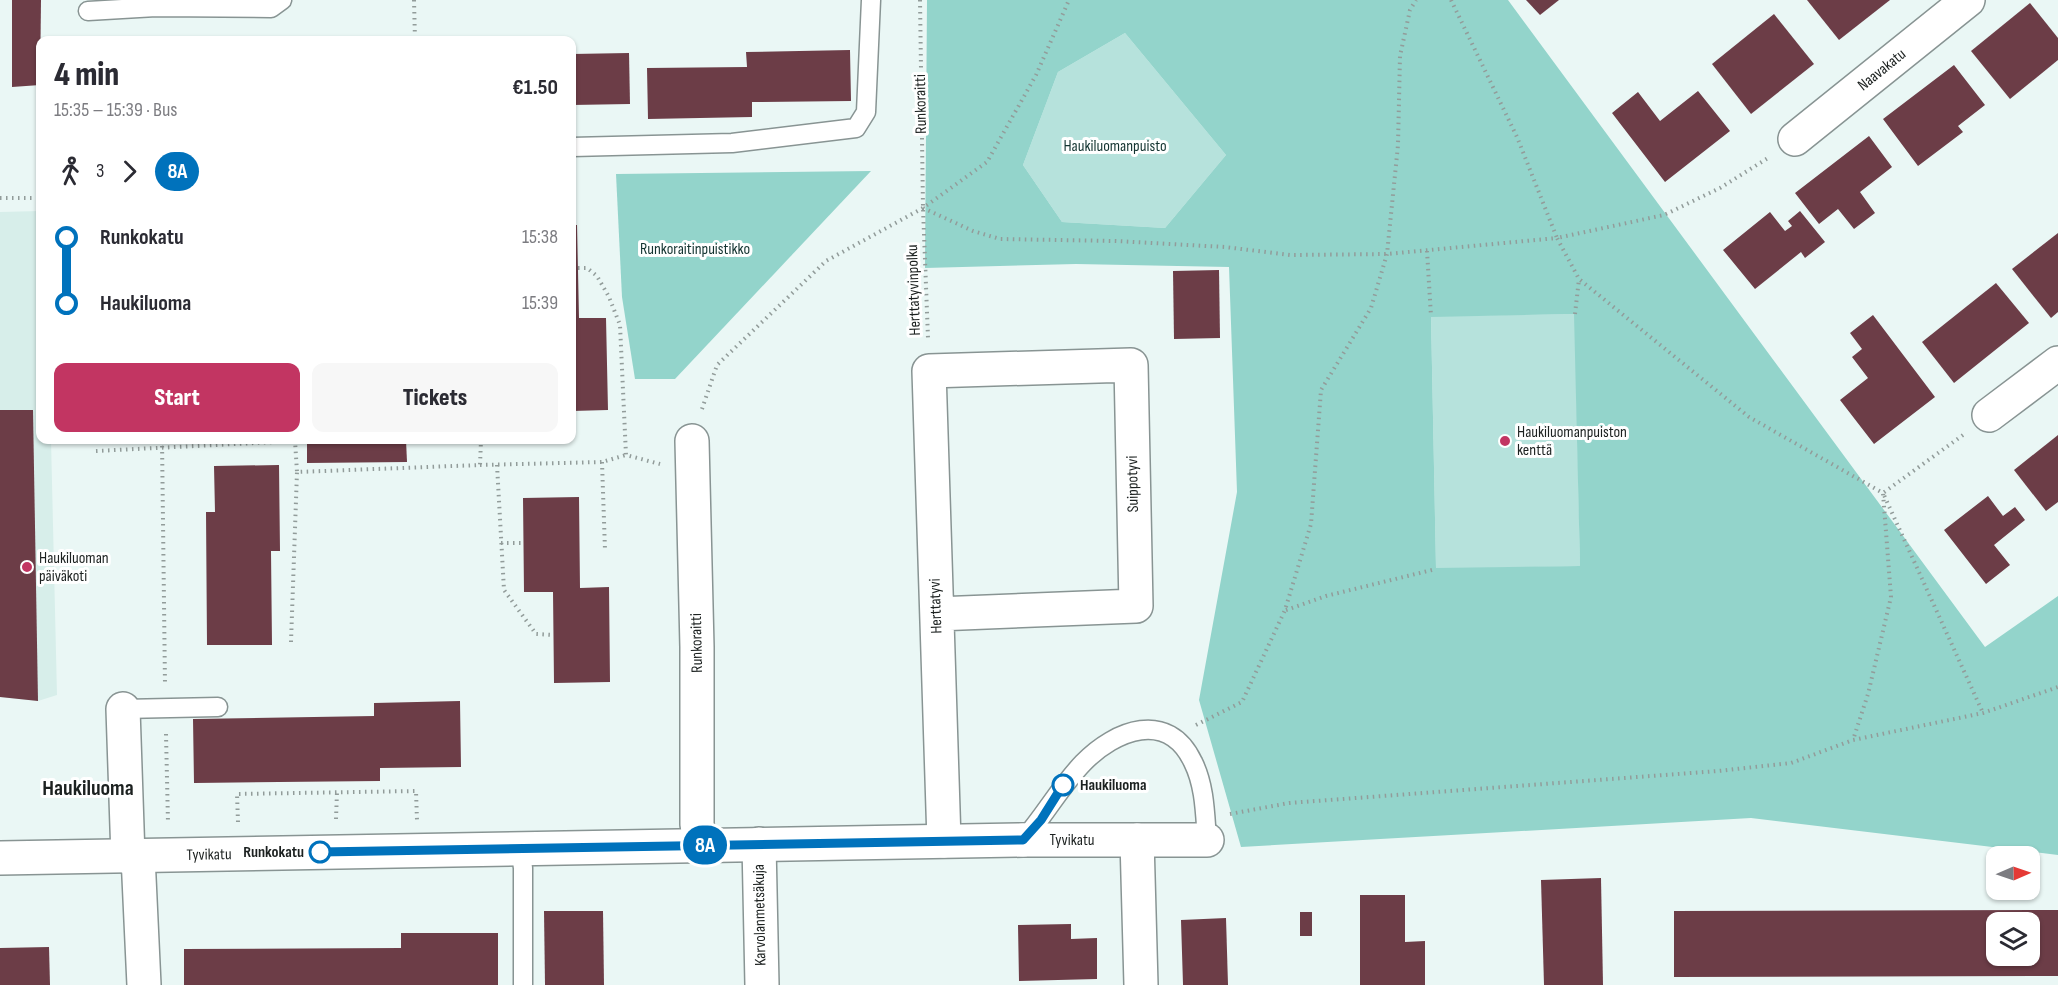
<!DOCTYPE html>
<html lang="en">
<head>
<meta charset="utf-8">
<style>
  body { margin:0; font-family:"Sofia Sans Condensed",sans-serif; background:#f7f7f7; color:#2b2b33; height:100vh; display:flex; flex-direction:column; font-size:22px; white-space:nowrap }
  * { box-sizing:border-box; margin:0 }
  p { font-size:20px; color:#7c7c81 }
  .icon { flex:none; width:33px; height:33px; fill:none; stroke:currentColor; stroke-width:2; stroke-linecap:round; stroke-linejoin:round }
  .map { position:relative; flex:1; overflow:hidden }
  .panel { position:absolute; left:36px; top:36px; width:540px; height:408px; display:flex; flex-direction:column; background:#fff; border-radius:12px; box-shadow:0 2px 4px #0004 }
  .panel>* { flex:none }
  .badge { padding:0 12px; border-radius:20px; font-size:21px; line-height:39px }
  .needle { width:39px; rotate:88deg }
  .controls { position:absolute; left:1986px; top:846px; display:grid; gap:12px }
  .controls a { display:grid; place-items:center; width:54px; height:54px; border-radius:12px; background:#fff; box-shadow:0 2px 4px #0004; font-size:30px }
  .map>.badge { position:absolute; translate:-50% -50%; box-shadow:0 0 0 3px #fff }
  .legs { display:flex; align-items:center; gap:9px; height:66px; padding:0 18px; font-size:20px }
  .legs p { margin-inline-start:auto }
  .head { display:flex; align-items:center; justify-content:space-between; height:102px; padding:0 18px }
  h1 { font-size:33px; font-weight:800; line-height:45px }
  .primary-button { display:flex; gap:12px; margin-top:auto; padding:12px 18px }
  .primary-button a { flex:1; height:69px; border-radius:12px; background:#c23562; color:#fff; font-size:24px; font-weight:800; line-height:69px; text-align:center }
  .primary-button a+a { background:#f7f7f7; color:#2b2b33 }
  ul { padding:0 18px; list-style:none }
  li { display:flex; align-items:center; gap:21px; height:66px; font-size:22px }
  li i { display:grid; place-items:center; width:9px; height:100%; margin:0 8px; background:currentColor }
  li i::after { content:''; width:15px; height:15px; margin:-8px; border:4px solid; border-radius:50%; background:#fff }
  li p { margin-inline-start:auto }
  li:first-child i { background:linear-gradient(#0000 50%,currentColor 0) }
  li:last-child i { background:linear-gradient(currentColor 50%,#0000 0) }
  .map>svg:first-child { display:block }
  .built { fill:#d7eeea }
  .green { fill:#b6e2dc }
  .forest { fill:#93d4cb; fill-rule:evenodd }
  .building { fill:#6c3d47; fill-rule:evenodd }
  .lines { fill:none; stroke-linecap:round; stroke-linejoin:round }
  .lane-casing { stroke:#889493; stroke-width:21 }
  .street-casing { stroke:#889493; stroke-width:36 }
  .secondary-casing { stroke:#889493; stroke-width:36 }
  .path { stroke:#929c9a; stroke-width:4; stroke-dasharray:1.5 4.5; stroke-linecap:butt }
  .lane { stroke:#fff; stroke-width:18 }
  .street { stroke:#fff; stroke-width:33 }
  .secondary { stroke:#fff; stroke-width:33 }
  .line-1-casing { stroke:#fff; stroke-width:14 }
  .line-1 { stroke:#0072bc; stroke-width:9 }
  .poi-dot { fill:#c23562; stroke:#fff; stroke-width:2 }
  .stop-1-dot { fill:#fff; stroke:#0072bc; stroke-width:3 }
  .labels { text-anchor:middle; dominant-baseline:central; stroke-width:6; stroke-linejoin:round; paint-order:stroke }
  .street-label { font-size:16px; fill:#1c2120; stroke:#fff }
  .park-label { font-size:16px; fill:#143431; stroke:#fff }
  .poi-label { font-size:16px; fill:#1c2120; stroke:#fff; text-anchor:start }
  .stop-label { font-size:16px; font-weight:bold; fill:#1c2120; stroke:#fff; text-anchor:start }
  .district-label { font-size:22px; font-weight:bold; fill:#1c2120; stroke:#fff }
</style>
</head>
<body>
<div class="map">
<svg width="2058" height="985" viewBox="0 0 2058 985">
  <rect width="100%" height="100%" fill="#eaf7f5"/>
  <polygon class="built" points="40,211 40,440 51,440 57,695 38,701 0,697 0,212"/>
  <g class="green">
    <polygon points="1125,33 1226,155 1165,228 1062,222 1023,165 1058,72"/>
    <polygon points="1575,314 1580,566 1436,569 1431,316"/>
  </g>
  <g class="forest">
    <path d="M 927,0 L 1508,0 L 1985,647 L 2058,596 L 2058,855 L 1751,818 L 1241,847 L 1199,700 L 1237,492 L 1229,267 L 1076,264 L 925,268 ZM 1125,33 L 1226,155 L 1165,228 L 1062,222 L 1023,165 L 1058,72 ZM 1574,314 L 1580,566 L 1436,568 L 1431,317 Z"/>
    <polygon points="871,171 675,379 635,379 622,297 616,174"/>
  </g>
  <g class="building">
    <polygon points="12,0 41,0 40,85 12,87"/>
    <polygon points="1526,0 1559,0 1540,15"/>
    <polygon points="1807,0 1890,0 1839,40"/>
    <polygon points="2030,3 2058,38 2058,60 2010,99 1971,51"/>
    <polygon points="1774,14 1814,64 1751,114 1712,64"/>
    <polygon points="850,50 851,101 752,102 752,117 648,119 647,68 747,67 746,52"/>
    <polygon points="629,53 630,104 572,105 572,54"/>
    <polygon points="1954,65 1985,105 1958,126 1963,132 1918,166 1883,119"/>
    <polygon points="1698,91 1730,131 1665,182 1612,113 1638,92 1660,121"/>
    <polygon points="1869,136 1892,167 1860,192 1875,213 1854,229 1838,209 1819,224 1795,193"/>
    <polygon points="1800,211 1825,242 1805,258 1801,252 1755,289 1723,250 1770,212 1785,231 1792,226 1788,221"/>
    <polygon points="572,225 577,225 579,318 606,318 608,410 572,411"/>
    <polygon points="2058,233 2058,312 2051,318 2012,269"/>
    <polygon points="1219,270 1220,338 1174,339 1173,271"/>
    <polygon points="1996,283 2029,323 1954,383 1922,342"/>
    <polygon points="1873,315 1935,397 1874,444 1840,400 1868,378 1852,357 1862,349 1850,333"/>
    <polygon points="0,410 33,410 38,701 0,697"/>
    <polygon points="2058,435 2058,502 2046,511 2014,470"/>
    <polygon points="307,440 406,440 407,462 307,463"/>
    <polygon points="279,465 280,551 271,551 272,645 207,645 206,512 215,512 214,466"/>
    <polygon points="1988,496 2003,516 2015,507 2025,520 1994,545 2010,565 1986,584 1944,530"/>
    <polygon points="579,497 580,588 609,587 610,682 554,683 553,592 524,592 523,498"/>
    <polygon points="460,701 461,767 380,768 380,781 194,783 193,719 374,716 374,703"/>
    <polygon points="1601,878 1603,985 1544,985 1541,880"/>
    <polygon points="1360,895 1405,895 1405,942 1425,941 1425,985 1360,985"/>
    <path d="M 2058,910 L 2058,976 L 1674,977 L 1674,911 ZM 1996,922 L 2030,922 L 2030,956 L 1996,956 Z"/>
    <polygon points="544,911 603,911 604,985 545,985"/>
    <rect x="1300" y="912" width="12" height="24"/>
    <polygon points="1226,918 1228,985 1183,985 1181,920"/>
    <polygon points="1071,924 1071,939 1097,938 1097,979 1019,981 1018,925"/>
    <polygon points="401,933 498,933 498,985 184,985 184,949 401,948"/>
    <polygon points="49,947 50,985 0,985 0,948"/>
  </g>
  <g class="lines">
    <defs>
      <g id="lane">
        <polyline points="88,11 156,7 271,8 282,0"/>
        <polyline points="572,147 732,143 856,128 866,112 871,0"/>
        <polyline points="123,709 218,707"/>
        <path d="M 1023,840 C 1045,815 1060,787 1083,763 C 1115,730 1168,709 1193,762 C 1205,786 1205,814 1207,840"/>
        <polyline points="520,848 523,868 523,985"/>
      </g>
      <g id="street">
        <polyline points="1795,139 1968,0"/>
        <polyline points="1989,415 2058,363"/>
        <polyline points="692,441 697,647 697,824 700,845"/>
        <polyline points="937,614 1136,606 1131,365 929,371 944,841"/>
        <polyline points="123,709 128,857"/>
        <polyline points="1023,840 1207,840"/>
        <polyline points="1137,840 1141,985"/>
        <polyline points="759,844 762,985"/>
        <polyline points="138,856 144,985"/>
      </g>
      <polyline id="secondary" points="0,858 1023,840"/>
    </defs>
    <use href="#lane" class="lane-casing"/>
    <use href="#street" class="street-casing"/>
    <use href="#secondary" class="secondary-casing"/>
    <g class="path">
      <polyline points="414,0 415,40"/>
      <polyline points="920,0 923,208 928,338"/>
      <polyline points="1451,0 1517,137 1557,238 1664,215 1720,188 1768,158"/>
      <polyline points="0,198 40,198"/>
      <polyline points="923,208 973,231 1000,239 1116,241 1225,247 1290,255 1387,254 1557,238 1579,279 1749,417 1883,493 1891,597 1868,694 1853,740"/>
      <polyline points="1427,251 1431,316"/>
      <polyline points="578,268 587,268 597,276 609,297 620,325 626,455 660,464"/>
      <polyline points="1575,314 1579,279"/>
      <polyline points="702,409 717,365 826,261 923,208 987,162 1036,75 1069,0"/>
      <polyline points="1963,435 1883,493 1983,713"/>
      <polyline points="162,440 165,685"/>
      <polyline points="96,451 295,441 297,472 480,465 481,440"/>
      <polyline points="602,462 605,550"/>
      <polyline points="480,465 602,462 626,455"/>
      <polyline points="497,465 504,590 536,634 554,635"/>
      <polyline points="501,543 524,543"/>
      <polyline points="1286,610 1326,596 1436,569"/>
      <polyline points="291,642 297,472"/>
      <polyline points="1196,725 1242,702 1285,610 1311,524 1321,390 1371,308 1387,254 1398,145 1400,56 1410,10 1416,0"/>
      <polyline points="166,734 168,823"/>
      <polyline points="1230,814 1289,803 1718,771 1791,763 1853,740 1983,713 2058,687"/>
      <polyline points="336,819 337,792"/>
      <polyline points="238,822 237,794 416,791 417,820"/>
    </g>
    <use href="#lane" class="lane"/>
    <use href="#street" class="street"/>
    <use href="#secondary" class="secondary"/>
  </g>
  <g class="lines">
    <defs>
      <polyline id="line-1" points="320,852 1023,840 1041,820 1063,785"/>
    </defs>
    <use href="#line-1" class="line-1-casing"/>
    <use href="#line-1" class="line-1"/>
  </g>
  <g class="poi-dot">
    <circle cx="1505" cy="441" r="6"/>
    <circle cx="27" cy="567" r="6"/>
  </g>
  <g class="stop-1-dot">
    <circle cx="1063" cy="785" r="10"/>
    <circle cx="320" cy="852" r="10"/>
  </g>
  <g class="labels">
    <g class="street-label">
      <text transform="translate(1882 70) rotate(-39)">Naavakatu</text>
      <text transform="translate(921 104) rotate(-91)">Runkoraitti</text>
      <text transform="translate(914 290) rotate(-92)">Herttatyvinpolku</text>
      <text transform="translate(1133 484) rotate(-91)">Suippotyvi</text>
      <text transform="translate(936 606) rotate(-92)">Herttatyvi</text>
      <text transform="translate(697 643) rotate(-91)">Runkoraitti</text>
      <text x="1072" y="840">Tyvikatu</text>
      <text transform="translate(209 855) rotate(-1)">Tyvikatu</text>
      <text transform="translate(760 915) rotate(-91)">Karvolanmetsäkuja</text>
    </g>
    <g class="park-label">
      <text x="1115" y="146">Haukiluomanpuisto</text>
      <text x="695" y="249">Runkoraitinpuistikko</text>
    </g>
    <g class="poi-label">
      <text x="1517" y="432">Haukiluomanpuiston<tspan x="1517" dy="18">kenttä</tspan></text>
      <text x="39" y="558">Haukiluoman<tspan x="39" dy="18">päiväkoti</tspan></text>
    </g>
    <g class="stop-label">
      <text x="1080" y="785">Haukiluoma</text>
      <text x="304" y="852" text-anchor="end">Runkokatu</text>
    </g>
    <g class="district-label">
      <text x="88" y="788">Haukiluoma</text>
    </g>
  </g>
</svg>
<div class="controls">
<a><svg class="needle" viewBox="-14 -14 28 28"><path d="M0-13l5 13h-10z" fill="#e53935"/><path d="M0 13l5-13h-10z" fill="#7c7c81"/></svg></a>
<a><svg class="icon" aria-label="layers" viewBox="0 0 24 24"><path d="M12 4l9 5-9 5-9-5zM3 14l9 5 9-5"/></svg></a>
</div>
<b class="badge" style="left:705px;top:845px;background:#0072bc;color:#fff">8A</b>
<section class="panel">
<div class="head"><div><h1>4 min</h1><p>15:35 – 15:39 · Bus</p></div><b>€1.50</b></div>
<div class="legs"><svg class="icon" aria-label="walk" viewBox="0 0 24 24"><circle cx="13" cy="4" r="2"/><path d="M13 8l-2 6 4 7M11 14l-3 7M7 12l3-4h3l4 4"/></svg>3<svg class="icon" aria-label="forward" viewBox="0 0 24 24"><path d="M9 5l7 7-7 7"/></svg><b class="badge" style="background:#0072bc;color:#fff">8A</b></div>
<ul>
<li><i style="color:#0072bc"></i><b>Runkokatu</b><p>15:38</p></li>
<li><i style="color:#0072bc"></i><b>Haukiluoma</b><p>15:39</p></li>
</ul>
<div class="primary-button"><a>Start</a><a>Tickets</a></div>
</section>
</div>
</body>
</html>
